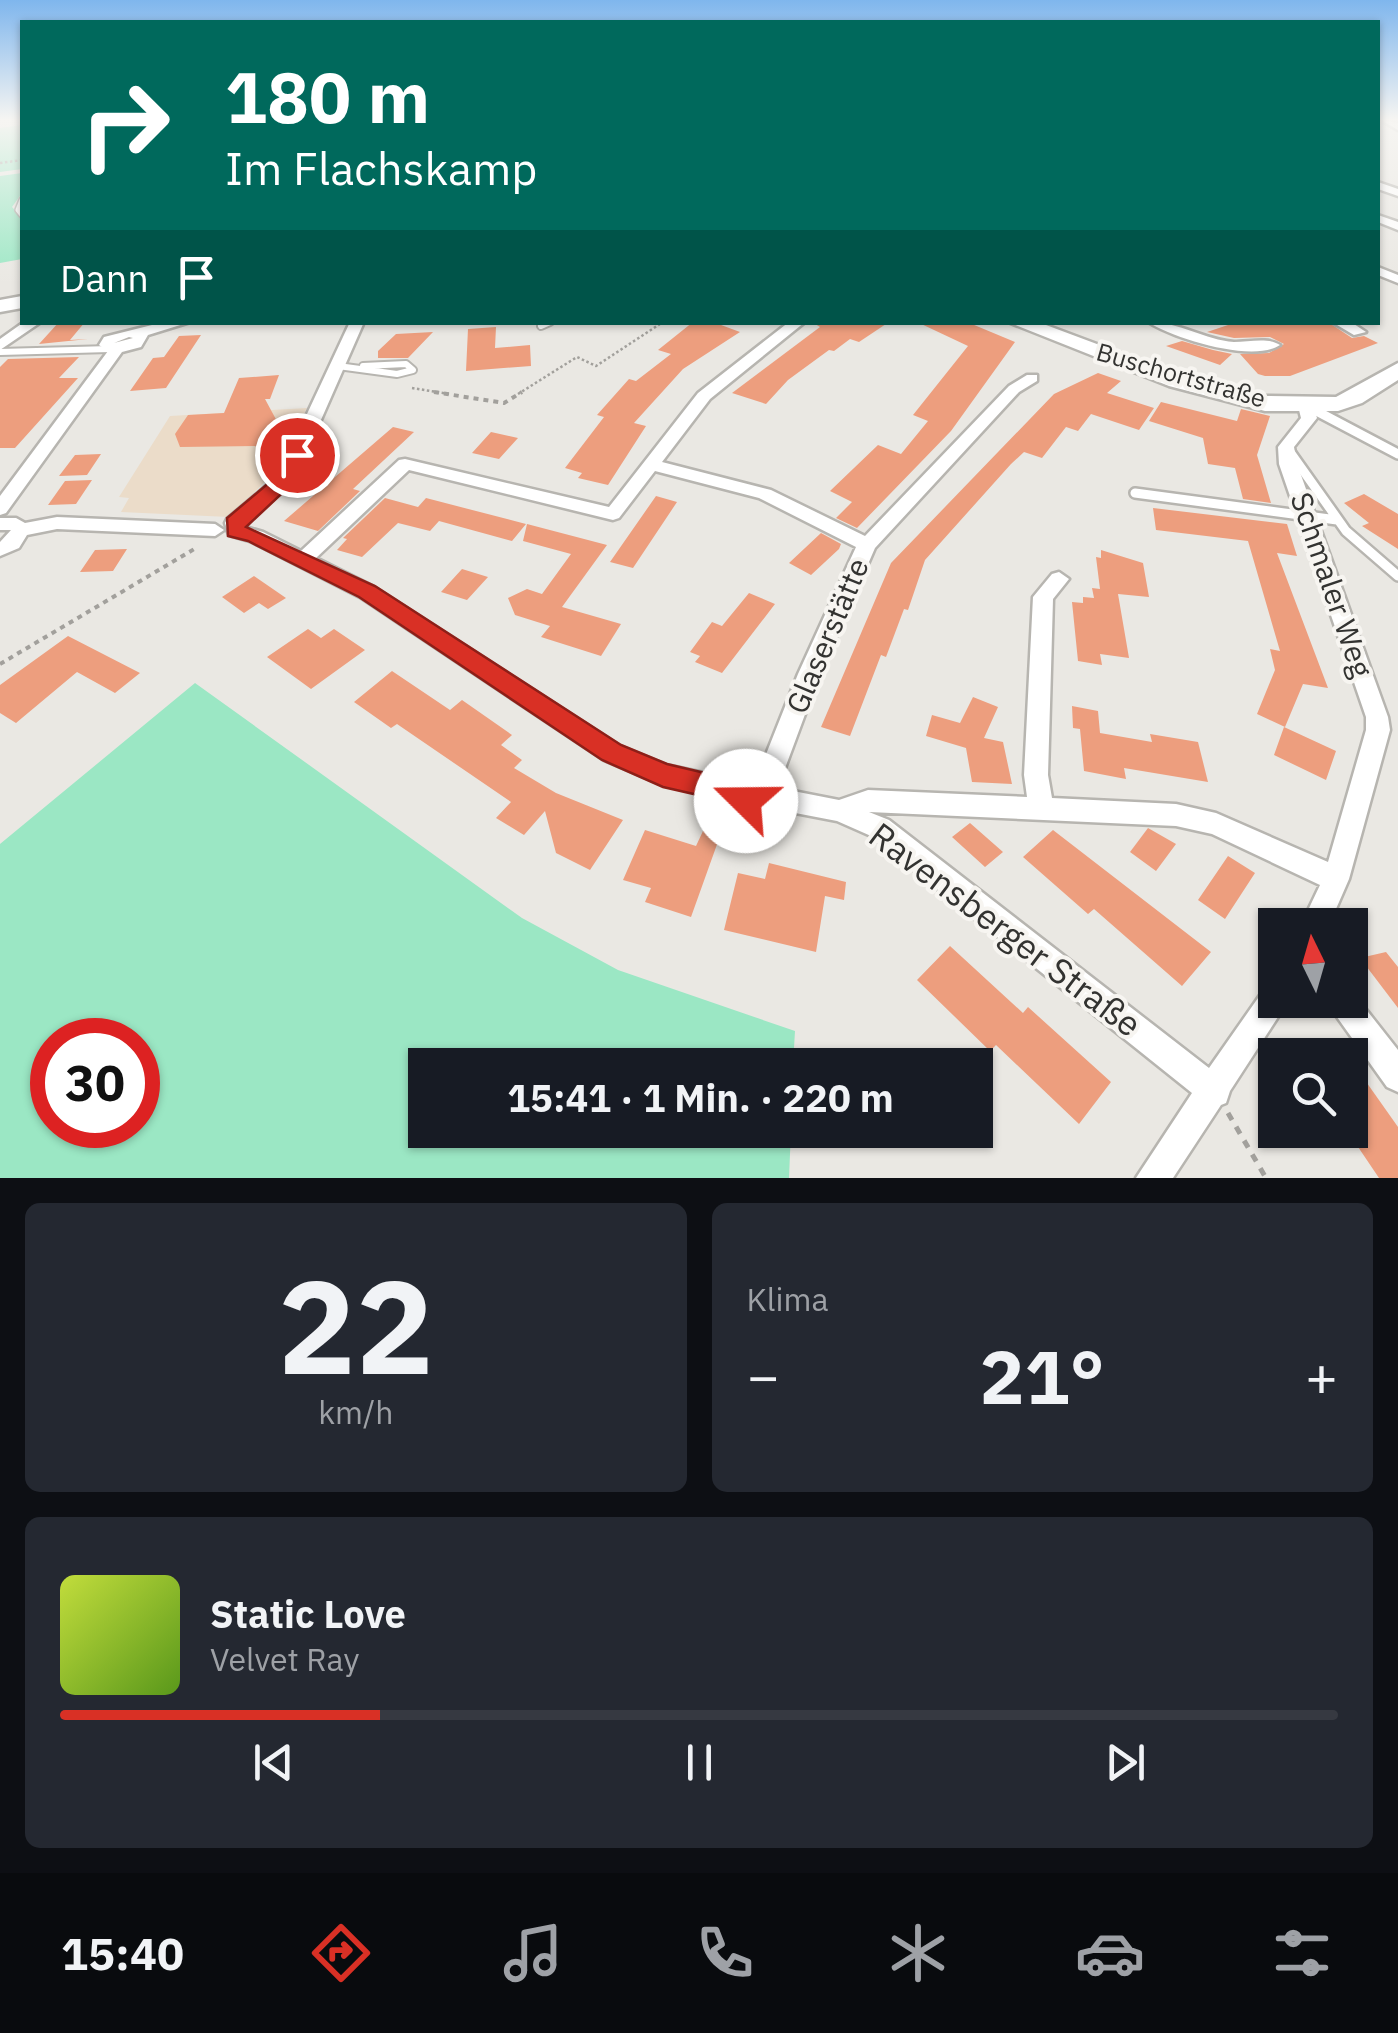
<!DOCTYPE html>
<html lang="de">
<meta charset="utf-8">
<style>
body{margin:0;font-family:"IBM Plex Sans",sans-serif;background:#242831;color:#f1f3f6;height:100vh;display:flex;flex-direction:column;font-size:38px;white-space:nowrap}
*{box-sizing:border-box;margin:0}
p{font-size:32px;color:#9ea1a6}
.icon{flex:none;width:55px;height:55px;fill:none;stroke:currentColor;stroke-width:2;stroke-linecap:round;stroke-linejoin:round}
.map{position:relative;height:1178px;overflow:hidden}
.sheet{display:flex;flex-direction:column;gap:25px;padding:25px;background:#0d0f14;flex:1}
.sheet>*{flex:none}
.banner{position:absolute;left:20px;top:20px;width:1360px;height:305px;border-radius:0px;box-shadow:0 2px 8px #0004;background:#00695c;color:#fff;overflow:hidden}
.needle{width:65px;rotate:355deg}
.fabs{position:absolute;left:1258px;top:908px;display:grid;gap:20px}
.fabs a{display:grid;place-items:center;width:110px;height:110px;border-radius:0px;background:#171b24;box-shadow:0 2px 8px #0004;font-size:50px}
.speed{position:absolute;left:30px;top:1018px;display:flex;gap:20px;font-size:50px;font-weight:700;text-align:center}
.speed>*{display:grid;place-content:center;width:130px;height:130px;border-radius:50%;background:#171b24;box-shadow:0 2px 8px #0004;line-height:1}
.speed .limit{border:15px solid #d22;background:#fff;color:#111}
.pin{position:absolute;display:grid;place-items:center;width:85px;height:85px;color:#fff;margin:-42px;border:5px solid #fff;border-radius:50%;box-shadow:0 2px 10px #0007}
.me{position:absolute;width:110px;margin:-55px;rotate:292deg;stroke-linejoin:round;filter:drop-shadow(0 0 8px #0008)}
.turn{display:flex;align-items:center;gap:35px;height:210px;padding:0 40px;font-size:45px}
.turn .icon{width:130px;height:130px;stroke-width:2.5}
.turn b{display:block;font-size:70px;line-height:85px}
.then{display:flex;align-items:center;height:95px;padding:0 40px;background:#0003;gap:20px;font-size:38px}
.big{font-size:75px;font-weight:800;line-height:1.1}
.sheet .widget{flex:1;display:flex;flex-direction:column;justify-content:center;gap:15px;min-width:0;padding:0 35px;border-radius:15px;background:#242831}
.sheet .dial{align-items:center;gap:0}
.dial b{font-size:130px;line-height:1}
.song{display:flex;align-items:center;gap:30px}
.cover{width:120px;height:120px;border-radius:15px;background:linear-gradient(135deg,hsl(70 70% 55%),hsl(90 70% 35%))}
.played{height:10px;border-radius:5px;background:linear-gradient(90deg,#d93025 25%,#363941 25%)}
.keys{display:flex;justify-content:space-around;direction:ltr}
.heat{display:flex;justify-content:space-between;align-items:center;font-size:55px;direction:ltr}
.sheet .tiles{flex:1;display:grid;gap:25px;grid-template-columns:1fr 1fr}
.widget:last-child{grid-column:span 2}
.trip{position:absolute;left:408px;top:1048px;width:585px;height:100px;border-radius:0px;background:#171b24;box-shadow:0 2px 8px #0004;font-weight:800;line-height:100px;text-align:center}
.menu{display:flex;height:160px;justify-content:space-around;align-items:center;background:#090b0e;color:#9ea1a6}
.menu .icon{width:70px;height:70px}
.menu .active{color:#d93025}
.menu b{font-size:45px;color:#f1f3f6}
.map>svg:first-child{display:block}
</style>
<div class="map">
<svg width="1398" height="1178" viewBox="0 0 1398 1178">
<rect width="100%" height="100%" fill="#eae8e3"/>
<!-- education -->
<path fill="#ebdcc9" d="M307 408 275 472 229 517 121 512 129 498 119 497 170 416Z"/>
<!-- green -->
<path fill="#9be7c4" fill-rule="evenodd" d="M22 125V169L0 172V128Z
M22 173V193L12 207 22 218V259L0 263V176Z
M195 683 522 918 618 970 795 1031 793 1065H425V1130H791L789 1178H0V844ZM52 1040H138V1125H52Z"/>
<!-- building -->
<path fill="#ed9e7e" d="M59 322H85L70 340 88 339 39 344Z
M693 322H713L740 332 683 369 634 423 646 426 608 485 578 478 582 473 565 468 604 417 597 415 629 379 636 381 671 354 658 350Z
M812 322H889L859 342 850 339 834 351 829 350 788 380 766 404 732 393 820 327Z
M917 322H967L1015 342 951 431 857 528 836 518 852 502 830 491 878 445 901 454 928 421 913 415 968 346Z
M1237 322H1328L1352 338 1364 336 1378 343 1290 376H1265L1258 374 1240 354 1269 353 1284 344 1270 337 1234 338 1207 332Z
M496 327 495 348 530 345 531 366 466 371 468 329Z
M433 332 408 358H378V351L396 334Z
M201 335 166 388 130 391 153 358 164 357 179 336Z
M1182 341 1213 350 1232 354 1220 365 1166 346Z
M79 357 59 378H78L15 448H0V367L8 359Z
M1098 373 1121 381 1107 393 1154 408 1139 430 1091 414 1078 431 1066 427 1042 458 1024 452 1011 464 925 560 908 610 904 609 886 657 881 655 850 736 821 727 891 563 1054 394Z
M279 375 270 399H265L279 425 272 442 266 446 180 447 175 434 188 415 224 413 239 378Z
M1161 402 1237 421 1241 409 1270 416 1257 455 1271 503 1243 499 1235 468 1208 464 1203 438 1149 421Z
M393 427 414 432 353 489 360 491 318 531 284 521Z
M491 432 518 438 499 459 472 453Z
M101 454 87 475 59 476 75 455Z
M92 480 76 504 48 505 65 481Z
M1364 494 1398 514V549L1362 526 1369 523 1344 503Z
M656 496 677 502 633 568 610 562Z
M385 498 418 507 426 498 526 524 512 541 439 521 430 531 398 523 362 557 337 550 347 539 343 538Z
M1153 508 1287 524 1297 556 1277 553 1328 688 1303 684 1285 727 1257 714 1275 670 1270 649 1280 651 1248 541 1156 530Z
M527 524 607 545 562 607 621 624 601 656 541 637 550 626 515 615 508 598 527 589 542 594 571 554 523 541Z
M821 533 841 544 839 549 811 575 789 563Z
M127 549 113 571 80 572 95 550Z
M1101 550 1143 563 1149 597 1118 594 1129 658 1100 654 1102 665 1078 661 1072 602 1083 603V597L1094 598 1092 588 1100 589 1096 557 1101 558Z
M462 569 488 577 467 600 441 592Z
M254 576 286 598 268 609 259 603 244 613 222 597Z
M749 593 775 604 722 673 695 662 700 656 690 652 712 622 722 626Z
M308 629 321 638 334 629 365 650 311 689 267 657Z
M68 636 140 673 115 693 77 672 16 723 0 713V685Z
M392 671 450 710 462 700 512 735 501 745 522 760 514 768 556 793 623 820 590 870 556 853 545 811 524 835 496 818 511 802 397 724 391 728 354 702Z
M973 697 998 707 984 738 1003 742 1012 784 972 782 966 748 926 736 932 715 960 723Z
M1072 706 1098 711 1100 733 1152 742 1150 734 1198 742 1208 782 1124 768 1126 779 1084 771 1080 729 1073 728Z
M1284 727 1336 751 1326 780 1274 755Z
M970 823 1003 852 985 867 952 837Z
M1148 828 1176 844 1156 871 1130 852Z
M645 830 696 846 703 831 720 836 691 917 645 902 651 888 623 880Z
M1053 830 1211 952 1182 986 1094 909 1088 914 1023 857Z
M1228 856 1255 873 1225 919 1198 900Z
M769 863 846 882 844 900 825 896 816 952 724 930 738 873 765 879Z
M950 946 1023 1013 1028 1007 1111 1082 1079 1124 996 1045 990 1051 917 980Z
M1386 952 1398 967V1008L1360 958Z
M1350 1059 1398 1127V1178H1379L1350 1135Z"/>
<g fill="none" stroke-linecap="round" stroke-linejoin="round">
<defs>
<path id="service-far2" d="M22 200 18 210 22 215"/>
<path id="service-far1" d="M541 326 550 322
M0 352 110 349
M338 366 397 374 413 370 406 364 363 366"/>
<path id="service" d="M1307 406 1398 454
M1290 452 1346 531 1398 576
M1135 493 1337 520"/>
<path id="minor" d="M1381 120 1398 123V130Z
M1378 182 1398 189V196L1378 189Z
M1378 215 1398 222V230L1378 222Z
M1378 267 1398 275V283L1378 275Z
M24 322H41L0 350V339Z
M164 322H190L148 335 141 347 122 352 6 513 0 515V496L108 351 99 345 104 337ZM129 337 133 338 114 343Z
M350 322H364L295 479 242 526 263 532 301 551 399 460 405 459 609 507 698 393 789 322H805L710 399 662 462 771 490 865 536 1009 386 1027 375H1037V381L1019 392 875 548 820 674 781 779 788 790 839 800 868 790 1027 797 1024 775 1033 597 1052 574 1059 572 1069 579 1053 599 1048 775 1052 798 1176 804 1216 813 1328 862 1366 730V717L1279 464 1278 447 1301 418 1298 406 1300 403H1312L1317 418 1294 447 1297 464 1388 717 1390 730 1349 879 1329 925H1301L1320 885 1212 834 1176 826 869 812 889 820 1209 1068 1265 988 1275 983V1000H1289L1230 1091 1226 1103 1221 1105 1173 1178H1136L1192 1093 871 836 837 821 785 811C768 830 745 823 735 801L663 785 604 760 360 597 250 541 229 535 225 523 227 519 278 476ZM409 470 613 520 619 518 655 471 759 498 856 547 798 674 759 772 741 781 666 765 620 746 374 587 316 558ZM762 792 765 797 762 801 759 797Z
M1148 322C1180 322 1205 340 1234 342 1249 342 1268 337 1280 345 1253 363 1175 339 1148 322Z
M1332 322H1351L1366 332 1354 335Z
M57 517 215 524 224 530 215 536 57 529 27 535 19 548 0 556V542L11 530H0V518H16L25 523Z
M1350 989 1398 1050V1092L1387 1087 1332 1010 1327 1000H1350Z"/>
<path id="secondary" d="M22 296V308L0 312V300Z
M1008 322H1038L1185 377 1265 396 1336 397 1398 363V380L1362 403 1338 411H1265L1169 386Z"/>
</defs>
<!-- service-far2 casing -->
<use href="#service-far2" stroke="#b7b5b0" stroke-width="8"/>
<!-- service-far1 casing -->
<use href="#service-far1" stroke="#b7b5b0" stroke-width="10"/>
<!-- service casing -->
<use href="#service" stroke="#b7b5b0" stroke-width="14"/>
<!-- minor casing -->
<use href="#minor" stroke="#b7b5b0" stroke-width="5"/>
<!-- secondary casing -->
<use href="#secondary" stroke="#b7b5b0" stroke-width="5"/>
<!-- path-far2 -->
<path stroke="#a2a09c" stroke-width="2.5" stroke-dasharray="2.5 2.5" stroke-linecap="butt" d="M0 163 22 160
M412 388 449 394
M518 394 577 357 596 366 663 322"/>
<!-- path-far1 -->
<path stroke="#a2a09c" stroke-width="4" stroke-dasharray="5 5" stroke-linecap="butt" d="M434 392 504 403 522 392
M0 664 196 548"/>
<!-- path -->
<path stroke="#a2a09c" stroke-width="5" stroke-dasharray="8 8" stroke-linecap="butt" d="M1228 1113 1266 1178"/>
<!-- service-far2 -->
<use href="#service-far2" stroke="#fff" stroke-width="5"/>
<!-- service-far1 -->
<use href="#service-far1" stroke="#fff" stroke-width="6"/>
<!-- service -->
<use href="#service" stroke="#fff" stroke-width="9"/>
<!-- minor -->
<use href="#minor" fill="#fff" fill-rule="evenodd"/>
<!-- secondary -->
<use href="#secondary" fill="#fff" fill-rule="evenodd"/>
</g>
<!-- sky -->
<linearGradient id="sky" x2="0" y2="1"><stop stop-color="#7fb6ed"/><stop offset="0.42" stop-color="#f6f5f2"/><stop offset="1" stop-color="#f6f5f2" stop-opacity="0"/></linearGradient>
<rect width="1398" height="285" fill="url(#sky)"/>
<!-- route -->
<path fill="#d93025" stroke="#8d1f18" stroke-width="2.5" d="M290 451 306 455 293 483 246 527 375 586 621 745 667 764 756 785 761 801 756 810 746 813 733 803 663 787 602 760 359 597 248 541 228 536 227 518 277 476Z"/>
<g text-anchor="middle" stroke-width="8" stroke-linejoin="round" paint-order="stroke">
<!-- far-street labels -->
<g font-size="25" fill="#333331" stroke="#f7f5f1">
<text transform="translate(1181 375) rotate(16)" y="9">Buschortstraße</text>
</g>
<!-- street labels -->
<g font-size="30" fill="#333331" stroke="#f7f5f1">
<text transform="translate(1331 585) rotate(71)" y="10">Schmaler Weg</text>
<text transform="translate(828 636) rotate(-67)" y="10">Glaserstätte</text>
</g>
<!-- near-street labels -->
<g font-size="35" fill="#333331" stroke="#f7f5f1">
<text transform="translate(1005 930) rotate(37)" y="12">Ravensberger Straße</text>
</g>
</g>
</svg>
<div class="fabs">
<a><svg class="needle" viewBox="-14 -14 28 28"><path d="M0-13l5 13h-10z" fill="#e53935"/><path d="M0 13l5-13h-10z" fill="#9ea1a6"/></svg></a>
<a><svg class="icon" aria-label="search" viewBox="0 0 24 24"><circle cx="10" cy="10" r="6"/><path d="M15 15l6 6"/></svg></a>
</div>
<div class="speed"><div class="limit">30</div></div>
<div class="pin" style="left:297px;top:455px;background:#d93025"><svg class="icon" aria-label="arrive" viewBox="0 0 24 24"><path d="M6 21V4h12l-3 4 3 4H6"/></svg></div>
<svg class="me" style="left:746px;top:801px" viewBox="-20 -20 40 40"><circle r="19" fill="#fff"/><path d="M0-13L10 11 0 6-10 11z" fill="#d93025"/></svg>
<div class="trip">15:41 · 1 Min. · 220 m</div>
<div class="banner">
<div class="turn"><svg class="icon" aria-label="right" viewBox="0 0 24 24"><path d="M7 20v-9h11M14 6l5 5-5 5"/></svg><div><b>180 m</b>Im Flachskamp</div></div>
<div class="then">Dann<svg class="icon" aria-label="arrive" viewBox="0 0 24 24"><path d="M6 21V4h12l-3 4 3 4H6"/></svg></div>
</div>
</div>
<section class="sheet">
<div class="tiles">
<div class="widget dial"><b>22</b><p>km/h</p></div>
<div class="widget"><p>Klima</p>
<div class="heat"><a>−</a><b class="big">21°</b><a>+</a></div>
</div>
<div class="widget">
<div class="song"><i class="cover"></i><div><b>Static Love</b><p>Velvet Ray</p></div></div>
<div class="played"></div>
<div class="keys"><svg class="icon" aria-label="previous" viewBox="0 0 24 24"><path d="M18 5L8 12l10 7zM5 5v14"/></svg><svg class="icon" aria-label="pause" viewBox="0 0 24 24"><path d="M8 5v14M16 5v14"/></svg><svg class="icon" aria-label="next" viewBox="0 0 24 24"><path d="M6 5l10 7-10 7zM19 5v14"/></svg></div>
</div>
</div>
</section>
<nav class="menu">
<b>15:40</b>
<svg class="icon active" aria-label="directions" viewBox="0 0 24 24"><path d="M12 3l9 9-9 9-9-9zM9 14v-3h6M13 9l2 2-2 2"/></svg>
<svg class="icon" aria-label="music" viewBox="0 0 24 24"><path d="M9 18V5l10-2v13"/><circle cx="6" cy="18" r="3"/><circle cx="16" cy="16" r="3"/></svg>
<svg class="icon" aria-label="phone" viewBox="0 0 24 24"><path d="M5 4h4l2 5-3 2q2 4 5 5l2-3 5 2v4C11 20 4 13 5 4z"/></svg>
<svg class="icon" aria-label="climate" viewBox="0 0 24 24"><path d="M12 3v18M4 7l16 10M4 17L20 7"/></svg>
<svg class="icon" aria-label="car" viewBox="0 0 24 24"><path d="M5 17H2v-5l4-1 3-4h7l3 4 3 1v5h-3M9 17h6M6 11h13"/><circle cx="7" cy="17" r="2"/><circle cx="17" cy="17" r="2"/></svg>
<svg class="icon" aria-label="filters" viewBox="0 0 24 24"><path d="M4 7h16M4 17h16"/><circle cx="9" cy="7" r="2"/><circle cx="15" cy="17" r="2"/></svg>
</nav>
